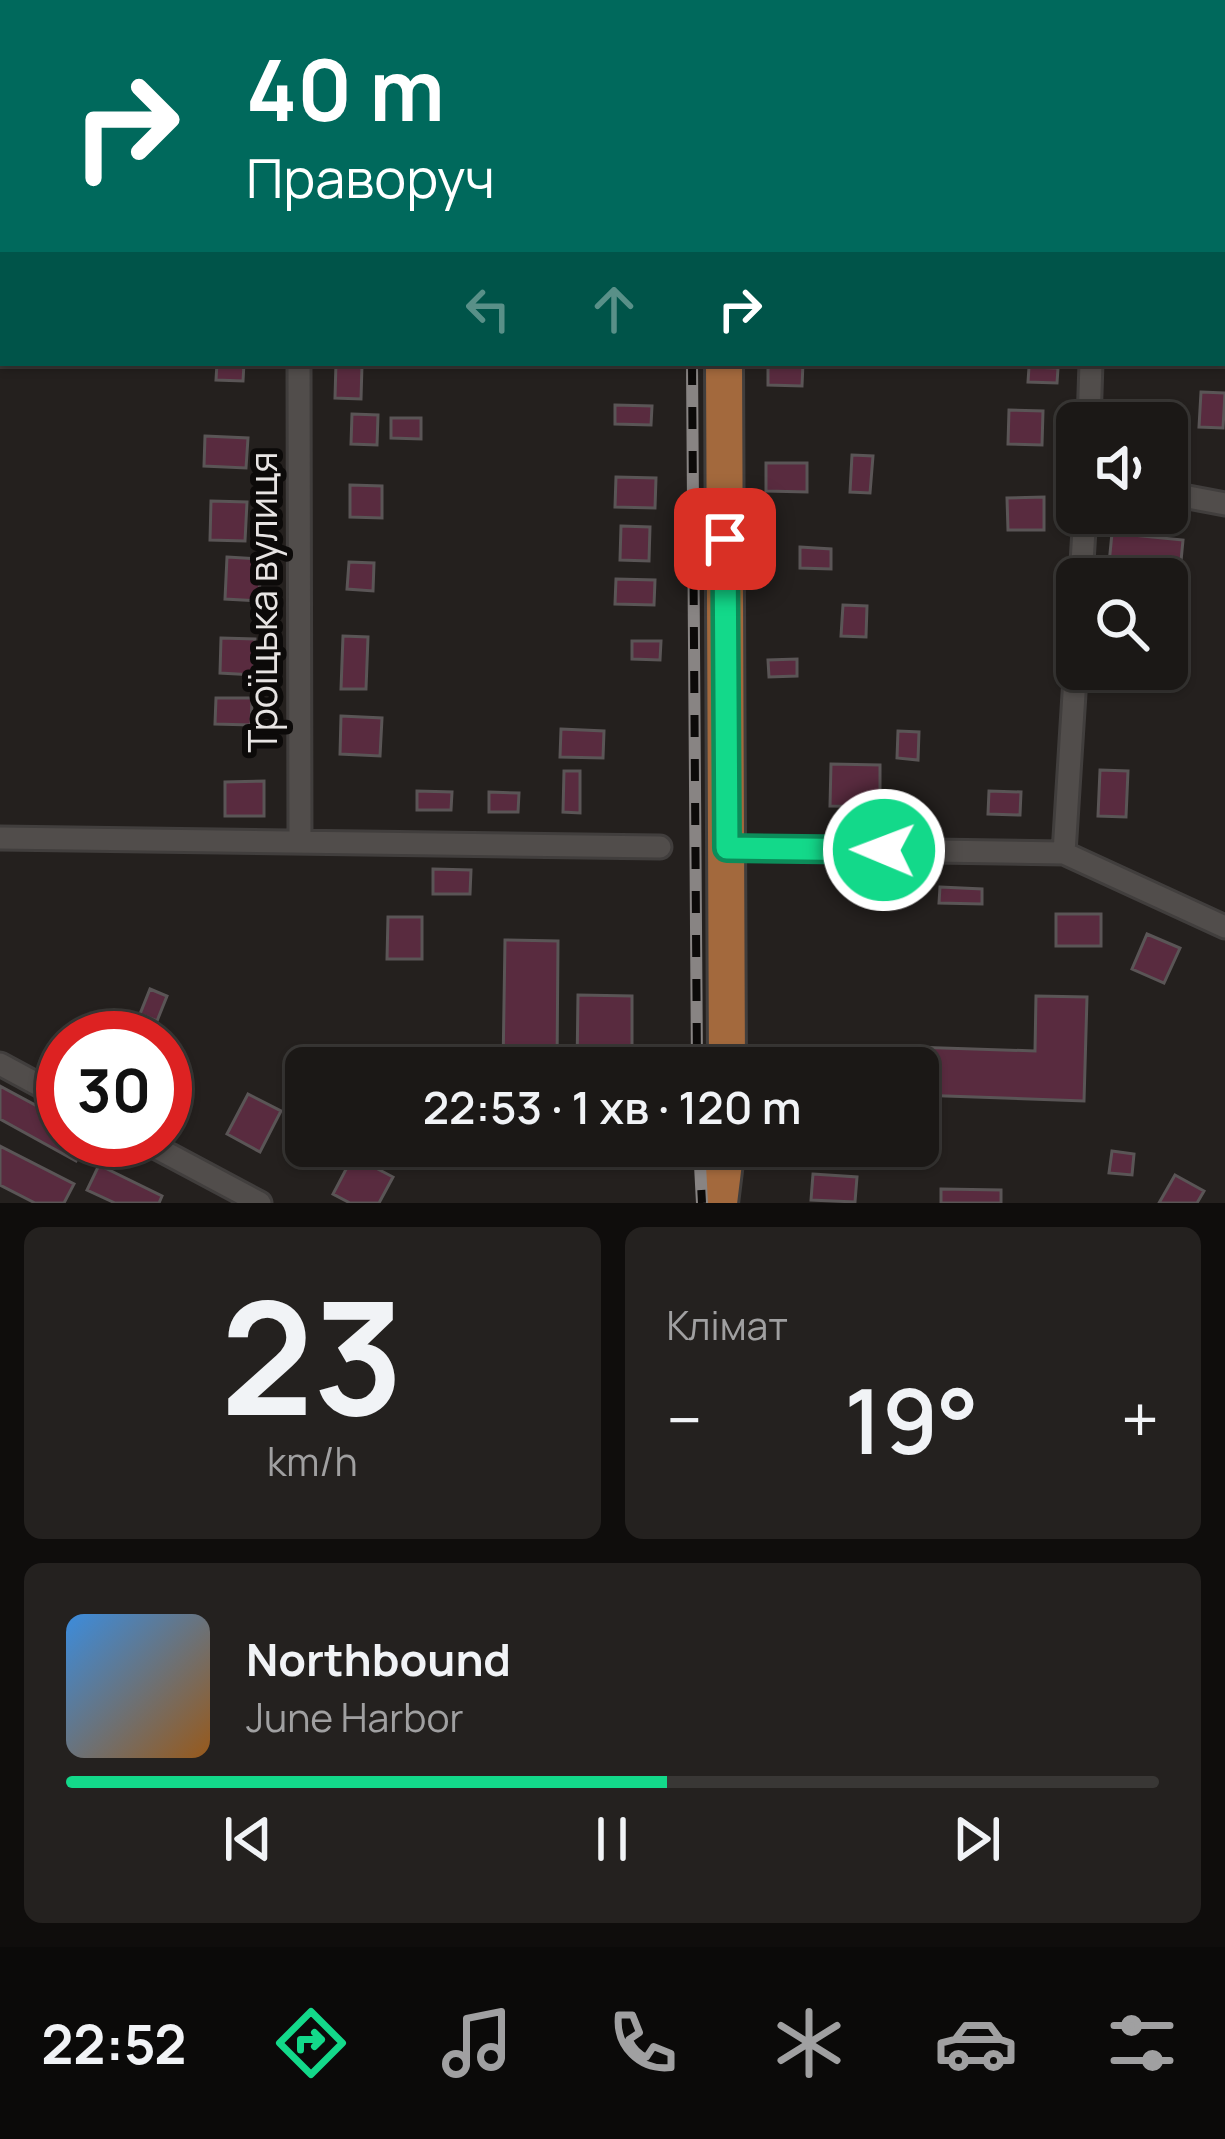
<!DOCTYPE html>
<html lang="uk">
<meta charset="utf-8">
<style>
body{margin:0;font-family:Manrope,sans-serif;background:#24211f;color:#f1f3f6;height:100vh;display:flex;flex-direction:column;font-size:45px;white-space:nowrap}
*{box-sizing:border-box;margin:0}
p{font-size:39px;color:#a0a0a1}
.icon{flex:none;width:66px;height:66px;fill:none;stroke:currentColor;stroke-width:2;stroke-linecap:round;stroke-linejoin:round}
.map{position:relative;height:1203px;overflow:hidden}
.drawer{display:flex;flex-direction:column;gap:24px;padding:24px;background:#0f0d0c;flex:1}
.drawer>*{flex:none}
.hud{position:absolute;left:0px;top:0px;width:1227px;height:366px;box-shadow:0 3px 9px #0004,0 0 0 3px #393735;background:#00695c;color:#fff;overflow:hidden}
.fabs{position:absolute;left:1056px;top:402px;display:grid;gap:24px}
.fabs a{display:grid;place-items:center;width:132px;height:132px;border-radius:18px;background:#1b1816;box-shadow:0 3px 9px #0004,0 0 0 3px #393735;font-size:60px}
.speed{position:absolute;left:36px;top:1011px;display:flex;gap:24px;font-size:60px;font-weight:700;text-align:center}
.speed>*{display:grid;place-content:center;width:156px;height:156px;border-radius:50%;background:#1b1816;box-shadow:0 3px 9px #0004,0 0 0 3px #393735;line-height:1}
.speed .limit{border:18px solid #d22;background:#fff;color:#111}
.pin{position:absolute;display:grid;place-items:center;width:102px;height:102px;color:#fff;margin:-51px;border-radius:24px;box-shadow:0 6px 18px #0006}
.me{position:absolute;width:132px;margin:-66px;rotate:271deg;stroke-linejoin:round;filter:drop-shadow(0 0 9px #0008)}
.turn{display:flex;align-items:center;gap:42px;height:252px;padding:0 48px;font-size:54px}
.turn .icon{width:156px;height:156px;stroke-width:2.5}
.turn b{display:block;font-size:84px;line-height:102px}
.lanes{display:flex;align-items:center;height:114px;padding:0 48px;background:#0003;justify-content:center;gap:60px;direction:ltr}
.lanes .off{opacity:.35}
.big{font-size:90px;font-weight:600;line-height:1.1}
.drawer .card{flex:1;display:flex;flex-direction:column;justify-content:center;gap:18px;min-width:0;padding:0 42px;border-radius:18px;background:#24211f}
.drawer .dial{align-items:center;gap:0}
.dial b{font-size:156px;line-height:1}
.song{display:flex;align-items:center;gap:36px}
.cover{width:144px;height:144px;border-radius:18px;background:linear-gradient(135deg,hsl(210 70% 55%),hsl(30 70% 35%))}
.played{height:12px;border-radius:6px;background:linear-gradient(90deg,#13d98a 55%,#393735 55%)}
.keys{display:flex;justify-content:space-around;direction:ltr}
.heat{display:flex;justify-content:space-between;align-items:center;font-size:66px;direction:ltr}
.drawer .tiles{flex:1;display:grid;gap:24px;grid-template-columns:1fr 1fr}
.card:last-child{grid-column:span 2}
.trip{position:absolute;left:285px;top:1047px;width:654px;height:120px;border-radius:18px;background:#1b1816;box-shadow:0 3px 9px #0004,0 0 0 3px #393735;font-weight:600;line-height:120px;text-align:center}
.tabs{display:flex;height:192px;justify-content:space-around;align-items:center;background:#0b0a09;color:#a0a0a1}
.tabs .icon{width:84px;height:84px}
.tabs .on{color:#13d98a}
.tabs b{font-size:54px;color:#f1f3f6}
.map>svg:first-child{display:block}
</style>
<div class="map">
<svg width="1225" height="1203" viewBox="0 0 1225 1203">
<rect width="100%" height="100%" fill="#24201e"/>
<!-- building -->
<path fill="#592b3f" stroke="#5a5556" stroke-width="3" d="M217 363H244L243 381 216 380Z
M336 363 362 365 361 399 335 398Z
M768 363H803L802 386 768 385Z
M1029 367 1058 368 1057 383 1028 382Z
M1201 392 1225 393 1223 428 1199 427Z
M615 405 652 406 651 425 615 424Z
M1009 410 1043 411 1042 445 1008 444Z
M352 414 378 415 377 445 351 444Z
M1135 414 1182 416 1180 442 1167 441V423H1135Z
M391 418H421V439L391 438Z
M205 436 248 438 246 468 204 466Z
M852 455 873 456 870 493 850 492Z
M766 463H807V492L766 491Z
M616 477 656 478 655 508 615 507Z
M350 485 382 486V518L350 517Z
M1044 497V530H1008L1007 498Z
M211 501 247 502 245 541 210 540Z
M621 526 650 527 649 561 620 560Z
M1112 533 1183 540 1179 582 1108 574Z
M800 547 831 549V569L800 568Z
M227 557 261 559 259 601 225 599Z
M349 562 374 563 373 591 347 589Z
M616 579 655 580 654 605 615 604Z
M843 605 867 606 866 637 841 636Z
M343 636 368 637 366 689H341Z
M221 638 255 639 254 675 220 673Z
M632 641H661L660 660 632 659Z
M797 659V676L769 677 768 660Z
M216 698H252L251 725 215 724Z
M341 716 382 718 380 756 340 754Z
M561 729 604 731 603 758 560 757Z
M898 731 919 732 918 760 897 758Z
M831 764 880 765V807L830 806Z
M1100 770 1128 771 1126 817 1098 816Z
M564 771H580V813L563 812Z
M264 781V816H225V782Z
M417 791 452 792 451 810H417Z
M989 791 1021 792 1020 815 988 814Z
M489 792 519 793 518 812H489Z
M433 869 471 870 470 894H433Z
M940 887 982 889V904L939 903Z
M1056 914H1101V946H1056Z
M388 917H422V959H387Z
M1147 934 1180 948 1164 983 1132 969Z
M505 940 558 941 557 1068H503Z
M150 989 167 996 157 1021 140 1014Z
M578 995 632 996V1068H577Z
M1036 996 1087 997 1084 1101 918 1095V1068H884V1046L1035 1051Z
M0 1086 63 1120V1140H87L76 1161 0 1119Z
M248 1094 281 1111 260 1152 227 1134Z
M0 1146 74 1184 64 1203H35L0 1185Z
M1112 1151 1134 1154 1132 1175 1109 1173Z
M353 1156 393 1177 379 1203H350L333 1194Z
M99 1165 162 1196 159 1203H115L87 1190Z
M813 1174 857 1177 855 1202 811 1200Z
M1175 1175 1204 1191 1197 1203H1159Z
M941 1189 1001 1190V1203H941Z"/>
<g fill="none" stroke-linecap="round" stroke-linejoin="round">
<defs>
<path id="street" d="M297 0V3
M1103 3V0
M299 363 300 841
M1089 423 1091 363
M1167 493 1225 504
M1081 579 1085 513
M0 838 660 847
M726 848 1064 853 1225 927
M1064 853 1077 646
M0 1064 63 1098
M142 1140 260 1203"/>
<path id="primary" d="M723 0V3
M724 363 727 1068
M719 1203 726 1146"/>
</defs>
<!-- street casing -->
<use href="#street" stroke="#413e3d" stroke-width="27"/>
<!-- primary casing -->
<use href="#primary" stroke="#413e3d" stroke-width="42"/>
<!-- street -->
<use href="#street" stroke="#514d4b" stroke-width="21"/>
<!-- primary -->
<use href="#primary" stroke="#a3693d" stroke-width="36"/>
<defs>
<path id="rail" d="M690 0V3
M692 363 697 1068
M699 1146 702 1203"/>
</defs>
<!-- rail casing -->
<use href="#rail" stroke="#888483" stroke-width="12"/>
<!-- rail -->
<use href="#rail" stroke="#0c0a09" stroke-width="8" stroke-dasharray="22" stroke-linecap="butt"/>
</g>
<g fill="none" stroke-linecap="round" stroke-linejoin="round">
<defs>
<path id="route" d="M725 539 727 848 884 850"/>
</defs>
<!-- route casing -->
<use href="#route" stroke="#0c8d5a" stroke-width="30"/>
<!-- route -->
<use href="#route" stroke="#13d98a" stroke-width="21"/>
</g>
<g text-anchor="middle" stroke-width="12" stroke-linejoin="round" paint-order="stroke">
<!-- street labels -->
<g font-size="39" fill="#e7e4e3" stroke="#0c0a09">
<text transform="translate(263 602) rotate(-90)" y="14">Троїцька вулиця</text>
</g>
</g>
</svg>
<div class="fabs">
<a><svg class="icon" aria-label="sound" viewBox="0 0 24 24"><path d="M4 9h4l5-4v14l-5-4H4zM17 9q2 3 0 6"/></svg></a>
<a><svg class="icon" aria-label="search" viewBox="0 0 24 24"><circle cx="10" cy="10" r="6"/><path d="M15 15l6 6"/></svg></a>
</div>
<div class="speed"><div class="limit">30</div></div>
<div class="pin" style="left:725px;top:539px;background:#d93025"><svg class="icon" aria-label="arrive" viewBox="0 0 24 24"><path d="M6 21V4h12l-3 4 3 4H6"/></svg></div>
<svg class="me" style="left:884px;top:850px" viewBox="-20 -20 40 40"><circle r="17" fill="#13d98a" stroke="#fff" stroke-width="3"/><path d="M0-11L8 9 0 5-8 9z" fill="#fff"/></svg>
<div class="trip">22:53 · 1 хв · 120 m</div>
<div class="hud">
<div class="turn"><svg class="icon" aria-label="right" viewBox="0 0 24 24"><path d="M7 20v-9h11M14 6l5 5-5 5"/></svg><div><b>40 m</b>Праворуч</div></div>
<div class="lanes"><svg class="icon off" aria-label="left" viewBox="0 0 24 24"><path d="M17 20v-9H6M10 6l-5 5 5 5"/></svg><svg class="icon off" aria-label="ahead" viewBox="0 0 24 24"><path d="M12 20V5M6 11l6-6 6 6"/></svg><svg class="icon" aria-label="right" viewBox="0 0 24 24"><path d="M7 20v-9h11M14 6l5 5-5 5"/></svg></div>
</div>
</div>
<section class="drawer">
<div class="tiles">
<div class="card dial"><b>23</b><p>km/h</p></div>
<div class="card"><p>Клімат</p>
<div class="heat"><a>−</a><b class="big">19°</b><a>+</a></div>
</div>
<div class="card">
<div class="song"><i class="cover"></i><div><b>Northbound</b><p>June Harbor</p></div></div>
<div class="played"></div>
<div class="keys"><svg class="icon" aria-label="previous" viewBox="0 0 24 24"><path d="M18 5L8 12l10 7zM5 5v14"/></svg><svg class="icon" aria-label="pause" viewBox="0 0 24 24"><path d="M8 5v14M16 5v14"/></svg><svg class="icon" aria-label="next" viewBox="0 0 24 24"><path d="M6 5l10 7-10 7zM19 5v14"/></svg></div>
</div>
</div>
</section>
<nav class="tabs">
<b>22:52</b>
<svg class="icon on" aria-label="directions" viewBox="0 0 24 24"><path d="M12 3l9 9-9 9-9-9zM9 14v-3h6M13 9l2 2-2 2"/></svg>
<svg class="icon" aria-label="music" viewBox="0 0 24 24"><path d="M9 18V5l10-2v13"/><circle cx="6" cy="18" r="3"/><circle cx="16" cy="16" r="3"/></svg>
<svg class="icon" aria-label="phone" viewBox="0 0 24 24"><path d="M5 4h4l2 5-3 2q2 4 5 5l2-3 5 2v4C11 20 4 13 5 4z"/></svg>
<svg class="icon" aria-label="climate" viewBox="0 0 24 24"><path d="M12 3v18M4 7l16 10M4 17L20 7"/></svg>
<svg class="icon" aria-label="car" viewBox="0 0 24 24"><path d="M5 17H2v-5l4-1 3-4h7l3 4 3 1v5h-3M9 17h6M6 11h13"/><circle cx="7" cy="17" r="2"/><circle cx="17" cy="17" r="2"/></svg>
<svg class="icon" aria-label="filters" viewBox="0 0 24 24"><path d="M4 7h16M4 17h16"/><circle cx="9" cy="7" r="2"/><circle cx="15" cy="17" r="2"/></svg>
</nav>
